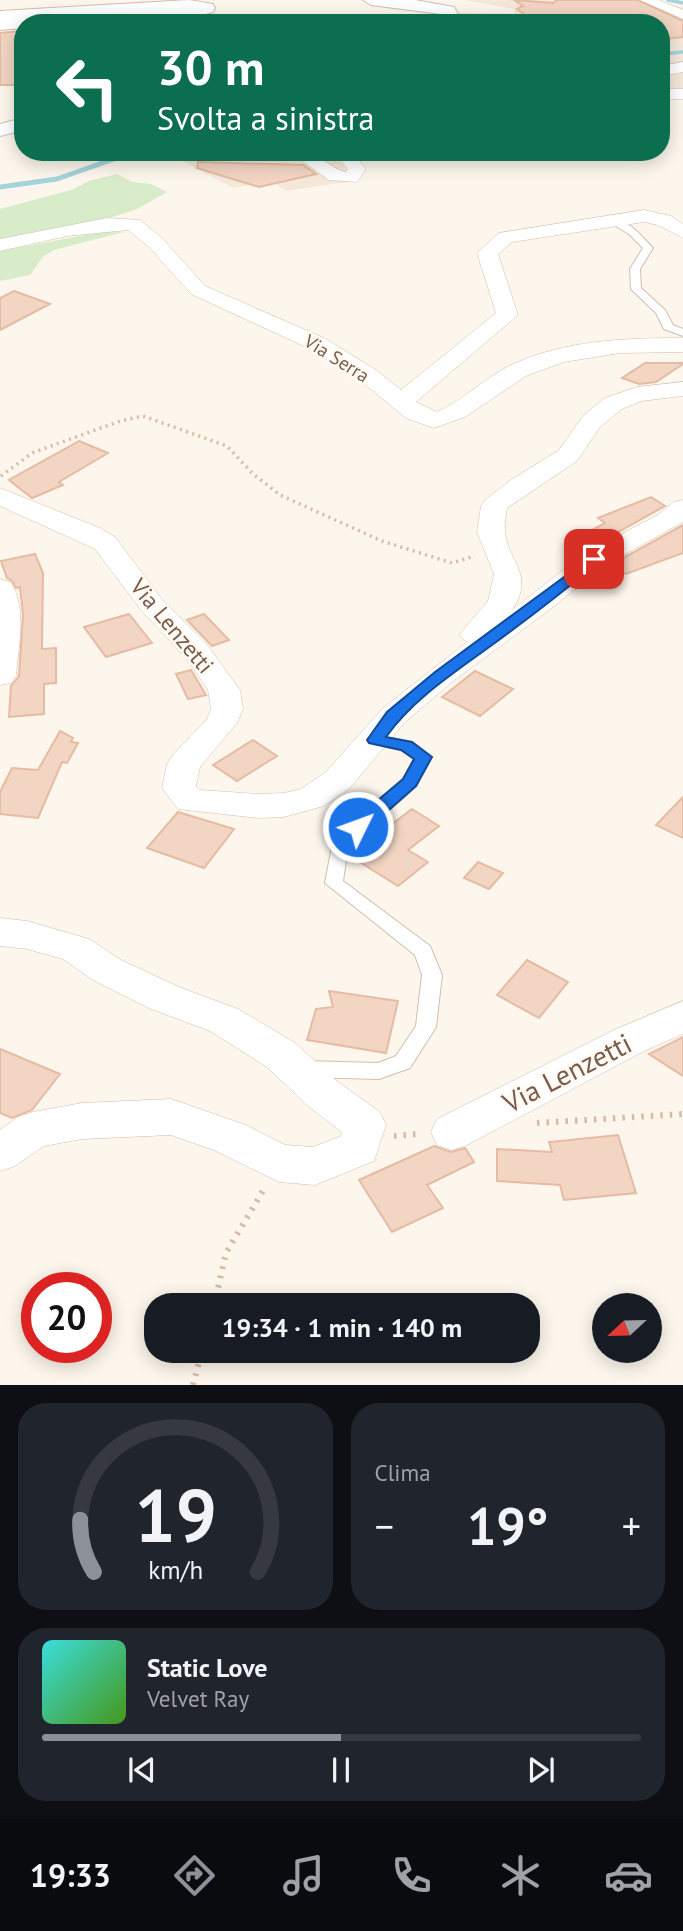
<!DOCTYPE html>
<html lang="it">
<meta charset="utf-8">
<style>
body{margin:0;font-family:"PT Sans",sans-serif;background:#20242c;color:#f1f3f6;height:100vh;display:flex;flex-direction:column;font-size:26px;white-space:nowrap}
*{box-sizing:border-box;margin:0}
p{font-size:23px;color:#9ea1a6}
.icon{flex:none;width:38px;height:38px;fill:none;stroke:currentColor;stroke-width:2;stroke-linecap:round;stroke-linejoin:round}
.map{position:relative;height:1385px;overflow:hidden}
.drawer{display:flex;flex-direction:column;gap:18px;padding:18px;background:#0d0f14;flex:1}
.drawer>*{flex:none}
.hud{position:absolute;left:14px;top:14px;width:656px;height:147px;border-radius:28px;box-shadow:0 4px 18px #0003;background:#0b6e4f;color:#fff;overflow:hidden}
.needle{width:46px;rotate:248deg}
.fabs{position:absolute;left:592px;top:1293px;display:grid;gap:14px}
.fabs a{display:grid;place-items:center;width:70px;height:70px;border-radius:50%;background:#171b24;box-shadow:0 4px 18px #0003;font-size:35px}
.speed{position:absolute;left:21px;top:1272px;display:flex;gap:14px;font-size:35px;font-weight:700;text-align:center}
.speed>*{display:grid;place-content:center;width:91px;height:91px;border-radius:50%;background:#171b24;box-shadow:0 4px 18px #0003;line-height:1}
.speed .limit{border:10px solid #d22;background:#fff;color:#111}
.pin{position:absolute;display:grid;place-items:center;width:60px;height:60px;color:#fff;margin:-30px;border-radius:14px;box-shadow:0 4px 10px #0006}
.me{position:absolute;width:77px;margin:-38px;rotate:48deg;stroke-linejoin:round;filter:drop-shadow(0 0 5px #0008)}
.turn{display:flex;align-items:center;gap:24px;height:147px;padding:0 28px;font-size:32px}
.turn .icon{width:91px;height:91px;stroke-width:2.5}
.turn b{display:block;font-size:49px;line-height:60px}
.big{font-size:52px;font-weight:600;line-height:1.1}
.drawer .card{flex:1;display:flex;flex-direction:column;justify-content:center;gap:10px;min-width:0;padding:0 24px;border-radius:28px;background:#20242c}
.drawer .dial{align-items:center;gap:0}
.dial svg{height:182px;overflow:visible;fill:none;stroke:#363941;stroke-width:7;stroke-linecap:round;text-anchor:middle}
.dial text{fill:#f1f3f6;stroke:none}
.song{display:flex;align-items:center;gap:21px}
.cover{width:84px;height:84px;border-radius:10px;background:linear-gradient(135deg,hsl(180 70% 55%),hsl(100 70% 35%))}
.played{height:7px;border-radius:4px;background:linear-gradient(90deg,#8c9099 50%,#363941 50%)}
.keys{display:flex;justify-content:space-around;direction:ltr}
.heat{display:flex;justify-content:space-between;align-items:center;font-size:38px;direction:ltr}
.drawer .tiles{flex:1;display:grid;gap:18px;grid-template-columns:1fr 1fr}
.card:last-child{grid-column:span 2}
.trip{position:absolute;left:144px;top:1293px;width:396px;height:70px;border-radius:28px;background:#171b24;box-shadow:0 4px 18px #0003;font-weight:600;line-height:70px;text-align:center}
.tab-bar{display:flex;height:112px;justify-content:space-around;align-items:center;background:#090b0e;color:#9ea1a6}
.tab-bar .icon{width:49px;height:49px}
.tab-bar .on{color:#8c9099}
.tab-bar b{font-size:32px;color:#f1f3f6}
.map>svg:first-child{display:block}
</style>
<div class="map">
<svg width="683" height="1385" viewBox="0 0 683 1385">
<rect width="100%" height="100%" fill="#fdf6ec"/>
<!-- residential -->
<path fill="#f5e8da" d="M465 0H652L683 7V97H662V23H399L449 12 515 14 514 9Z
M177 152H347L353 181 286 191 271 181 233 188 172 155Z"/>
<!-- green -->
<path fill="#d8ecc9" d="M117 174 132 182 151 184 167 192 137 209 104 220 0 241V209L71 190 89 181Z
M106 231 124 232 54 250 43 257 30 275 0 281V251Z"/>
<g fill="none" stroke-linecap="round" stroke-linejoin="round">
<!-- stream-far1 -->
<path stroke="#a5d3da" stroke-width="3.5" d="M668 0 683 3
M662 54 683 52
M123 156 135 152"/>
<!-- stream -->
<path stroke="#a5d3da" stroke-width="5" d="M0 187 57 179 128 154"/>
</g>
<!-- building -->
<path fill="#f3d5c3" stroke="#e6bba3" stroke-width="2" d="M514 0 553 3 557 0H638L683 21V37L666 39 662 36V23H641L632 17 601 19V23H526L531 19 517 9 523 6Z
M20 31 16 85H0V33Z
M198 162 303 165 316 174 259 187 197 168Z
M14 291 50 304 0 330V298Z
M645 363H683V364L656 382 639 384 622 378Z
M79 441 108 453 59 482 63 485 32 498 9 480Z
M651 497 665 506 582 552 567 544 605 523 598 518Z
M683 525V553L626 574 609 566Z
M35 554 43 573 42 649 56 648V683L44 684V714L9 717 11 686 19 676 23 615 20 587 16 588 12 581 7 578 1 561Z
M129 614 152 643 106 657 84 627Z
M204 614 229 640 212 646 187 620Z
M191 670 206 695 188 699 176 674Z
M475 671 513 689 480 716 442 697Z
M60 731 73 738 71 742 78 743 67 763 62 762 38 818 0 814V792L12 768 38 770Z
M253 740 277 756 237 781 213 765Z
M683 797V838L656 825Z
M412 809 439 826 408 850 428 862 398 886 350 856Z
M178 812 234 829 204 868 147 848Z
M478 862 503 873 489 889 464 878Z
M527 960 568 982 539 1018 497 995Z
M329 991 398 1001 386 1053 307 1040 316 1009 333 1007Z
M683 1037V1076L649 1054Z
M0 1049 60 1074 32 1110 12 1118 0 1113Z
M618 1135 636 1193 564 1200 560 1185 497 1181V1149L552 1152 549 1142Z
M434 1146 451 1152 465 1148 474 1162 427 1185 443 1208 392 1232 359 1180Z"/>
<g fill="none" stroke-linecap="round" stroke-linejoin="round">
<defs>
<path id="service" d="M609 218C626 217 642 236 653 248L640 269 641 288 665 310 673 325 683 329V336L664 329 656 313 631 289 630 269 643 248 629 234 609 222Z
M375 735 412 742 431 757 416 786 348 847 343 881 430 946 442 975 436 1027 410 1068 379 1079 306 1077 299 1075 296 1069 299 1063 306 1061 378 1063 396 1056 416 1026 422 975 415 955 325 883 333 841 403 779 414 759 401 750 369 744 367 740Z"/>
<path id="minor" d="M640 0H659L683 10V19Z
M683 62V72L662 76V66Z
M662 89H683V99H662Z
M333 152H352L366 169 357 182 329 180 301 160 304 156C321 152 330 169 346 172L348 169Z
M644 210 671 216 683 224V238L658 225 644 222 512 242 498 254 518 315 416 402 437 412C463 400 484 379 509 366 563 340 625 338 683 338V352L620 353 564 362 526 376 465 417 434 428 406 418 360 380 308 348 191 294 148 246 128 230 67 236 0 251V239L107 218 140 220 162 238 205 286 324 338 376 370 401 390 496 313 477 253 499 233Z
M683 382V396L641 401 622 409 600 427 577 461 507 508C506 515 504 524 505 531 507 560 536 575 512 610L585 553 656 516 674 502 683 500V522L605 565 553 607 452 682 404 723 350 788 324 806 284 817 258 818 178 809 162 788 167 764 172 756 207 719 211 709 208 690 186 658 141 610 95 549 0 506V488L100 528 115 537 161 598 208 646 240 690 243 709 237 723 200 767 196 786 200 790 258 794 284 793 301 789 326 772 382 709 467 642 459 635 488 601 494 574 477 532 481 506 485 500 511 480 559 450 583 416 605 398 637 387Z
M0 579 10 582C28 608 18 647 16 676L11 683 0 685Z
M0 918 27 921 89 939 121 960 179 987 238 1009 295 1043 338 1082 380 1112 386 1125 374 1161 315 1185 279 1182 216 1151 171 1135 82 1139 44 1146 15 1166 0 1171V1130L18 1117 33 1112 82 1103 171 1099 246 1125 285 1145 313 1147 341 1136 342 1132 308 1106 267 1067 210 1031 151 1009 93 980 63 959 27 949 0 946Z
M683 1001V1034L644 1051 467 1145 452 1150 437 1145 431 1132 437 1119 616 1029Z"/>
<path id="tertiary" d="M189 0 213 4 215 8 213 12 188 19 23 23V28L0 30V11Z
M363 0H415L454 7 460 18 455 23H432L441 14 371 5Z
M23 118V130L0 136V124Z"/>
</defs>
<!-- service casing -->
<use href="#service" stroke="#d1beb0" stroke-width="2"/>
<!-- minor casing -->
<use href="#minor" stroke="#d1beb0" stroke-width="1"/>
<!-- tertiary casing -->
<use href="#tertiary" stroke="#d1beb0" stroke-width="2"/>
<!-- path-far1 -->
<path stroke="#d9b8a5" stroke-width="3.5" stroke-dasharray="2 4.5" stroke-linecap="butt" d="M1 476 32 453 120 421 143 416 227 446 253 474 280 495 382 541 452 563 475 556"/>
<!-- path -->
<path stroke="#d9b8a5" stroke-width="6" stroke-dasharray="2.5 7" stroke-linecap="butt" d="M537 1123 683 1114
M394 1136 420 1134
M214 1306 226 1253 264 1189
M193 1385 202 1351"/>
<!-- service -->
<use href="#service" fill="#fff" fill-rule="evenodd"/>
<!-- minor -->
<use href="#minor" fill="#fff" fill-rule="evenodd"/>
<!-- tertiary -->
<use href="#tertiary" fill="#fff" fill-rule="evenodd"/>
</g>
<!-- route -->
<path fill="#1a73e8" stroke="#114b97" stroke-width="2" d="M594 555 599 556V562C564 591 529 618 492 645 455 672 413 699 386 737L412 742 432 757 416 786 364 832H351L349 827 351 823 403 779 414 759 401 750 369 743 367 740 387 712 435 672Z"/>
<g text-anchor="middle" stroke-width="5" stroke-linejoin="round" paint-order="stroke">
<!-- far-street labels -->
<g font-size="19" fill="#7a5c4d" stroke="#fffaf3">
<text transform="translate(337 358) rotate(32)" y="7">Via Serra</text>
</g>
<!-- street labels -->
<g font-size="23" fill="#7a5c4d" stroke="#fffaf3">
<text transform="translate(172 626) rotate(50)" y="8">Via Lenzetti</text>
</g>
<!-- near-street labels -->
<g font-size="28" fill="#7a5c4d" stroke="#fffaf3">
<text transform="translate(567 1073) rotate(-27)" y="10">Via Lenzetti</text>
</g>
</g>
</svg>
<div class="fabs">
<a><svg class="needle" viewBox="-14 -14 28 28"><path d="M0-13l5 13h-10z" fill="#e53935"/><path d="M0 13l5-13h-10z" fill="#9ea1a6"/></svg></a>
</div>
<div class="speed"><div class="limit">20</div></div>
<div class="pin" style="left:594px;top:559px;background:#d93025"><svg class="icon" aria-label="arrive" viewBox="0 0 24 24"><path d="M6 21V4h12l-3 4 3 4H6"/></svg></div>
<svg class="me" style="left:358px;top:827px" viewBox="-20 -20 40 40"><circle r="17" fill="#1a73e8" stroke="#fff" stroke-width="3"/><path d="M0-11L8 9 0 5-8 9z" fill="#fff"/></svg>
<div class="trip">19:34 · 1 min · 140 m</div>
<div class="hud">
<div class="turn"><svg class="icon" aria-label="left" viewBox="0 0 24 24"><path d="M17 20v-9H6M10 6l-5 5 5 5"/></svg><div><b>30 m</b>Svolta a sinistra</div></div>
</div>
</div>
<section class="drawer">
<div class="tiles">
<div class="card dial"><svg viewBox="0 0 100 80">
<path d="M14 69A42 42 0 1 1 86 69"/>
<path d="M14 69A42 42 0 0 1 8 46" stroke="#8c9099"/>
<text x="50" y="56" font-size="32" font-weight="700">19</text>
<text x="50" y="72" font-size="11">km/h</text>
</svg></div>
<div class="card"><p>Clima</p>
<div class="heat"><a>−</a><b class="big">19°</b><a>+</a></div>
</div>
<div class="card">
<div class="song"><i class="cover"></i><div><b>Static Love</b><p>Velvet Ray</p></div></div>
<div class="played"></div>
<div class="keys"><svg class="icon" aria-label="previous" viewBox="0 0 24 24"><path d="M18 5L8 12l10 7zM5 5v14"/></svg><svg class="icon" aria-label="pause" viewBox="0 0 24 24"><path d="M8 5v14M16 5v14"/></svg><svg class="icon" aria-label="next" viewBox="0 0 24 24"><path d="M6 5l10 7-10 7zM19 5v14"/></svg></div>
</div>
</div>
</section>
<nav class="tab-bar">
<b>19:33</b>
<svg class="icon on" aria-label="directions" viewBox="0 0 24 24"><path d="M12 3l9 9-9 9-9-9zM9 14v-3h6M13 9l2 2-2 2"/></svg>
<svg class="icon" aria-label="music" viewBox="0 0 24 24"><path d="M9 18V5l10-2v13"/><circle cx="6" cy="18" r="3"/><circle cx="16" cy="16" r="3"/></svg>
<svg class="icon" aria-label="phone" viewBox="0 0 24 24"><path d="M5 4h4l2 5-3 2q2 4 5 5l2-3 5 2v4C11 20 4 13 5 4z"/></svg>
<svg class="icon" aria-label="climate" viewBox="0 0 24 24"><path d="M12 3v18M4 7l16 10M4 17L20 7"/></svg>
<svg class="icon" aria-label="car" viewBox="0 0 24 24"><path d="M5 17H2v-5l4-1 3-4h7l3 4 3 1v5h-3M9 17h6M6 11h13"/><circle cx="7" cy="17" r="2"/><circle cx="17" cy="17" r="2"/></svg>
</nav>
